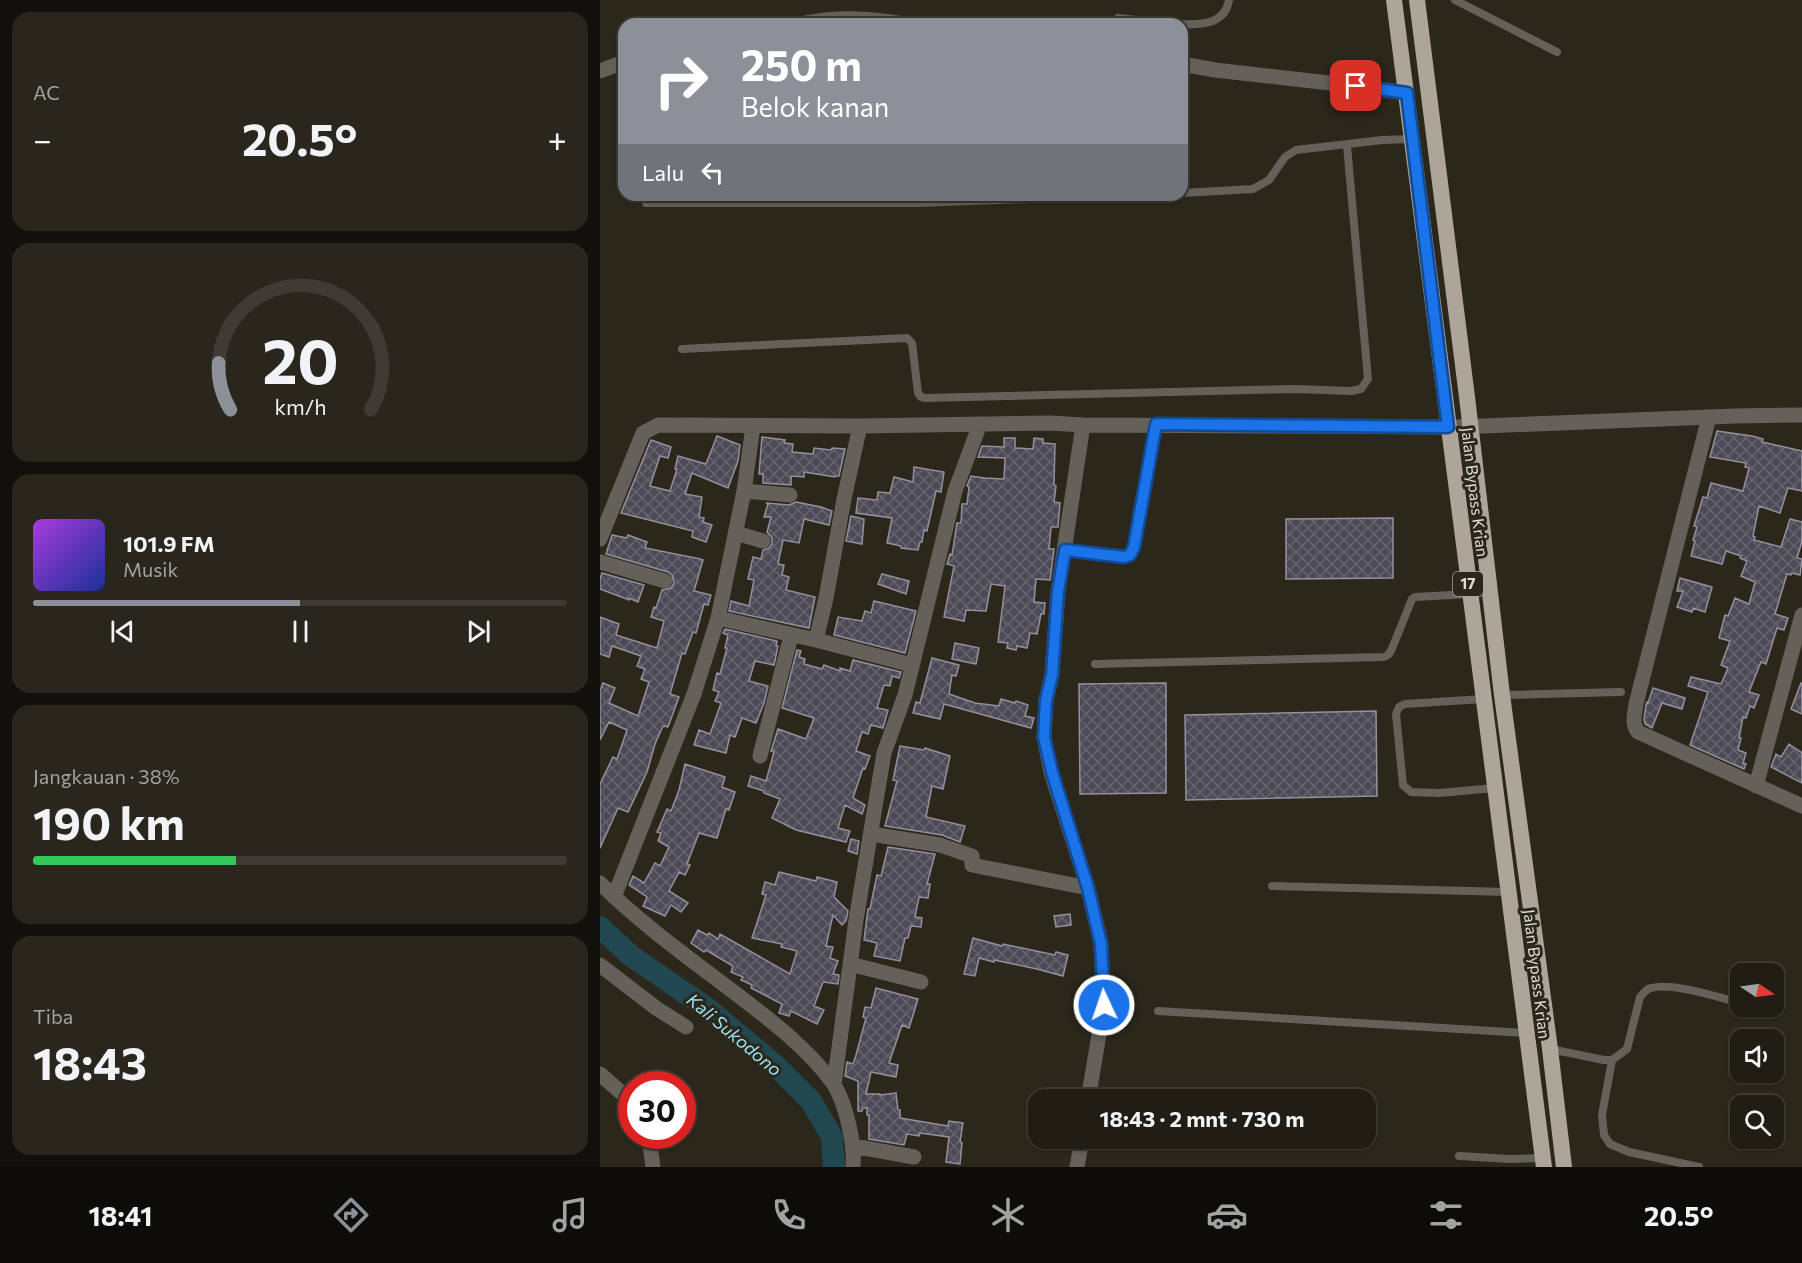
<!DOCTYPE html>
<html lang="id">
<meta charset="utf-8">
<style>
body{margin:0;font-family:Commissioner,sans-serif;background:#28261d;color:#f1f3f6;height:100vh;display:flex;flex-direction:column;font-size:22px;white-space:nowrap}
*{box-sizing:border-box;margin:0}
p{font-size:20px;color:#a2a2a0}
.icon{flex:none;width:33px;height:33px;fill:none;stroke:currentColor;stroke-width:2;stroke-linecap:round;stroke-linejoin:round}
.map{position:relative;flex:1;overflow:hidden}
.sheet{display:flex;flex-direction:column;gap:12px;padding:12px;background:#12100b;width:600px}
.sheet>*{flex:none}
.guide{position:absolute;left:18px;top:18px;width:570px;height:183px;border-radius:18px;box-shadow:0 2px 4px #0004,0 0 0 2px #3d3b34;background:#8c9099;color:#fff;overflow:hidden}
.needle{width:39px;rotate:103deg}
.controls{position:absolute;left:1130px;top:963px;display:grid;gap:12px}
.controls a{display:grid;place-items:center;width:54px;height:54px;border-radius:12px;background:#201d14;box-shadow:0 2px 4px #0004,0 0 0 2px #3d3b34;font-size:30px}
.speed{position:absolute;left:18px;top:1071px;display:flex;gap:12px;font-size:30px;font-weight:700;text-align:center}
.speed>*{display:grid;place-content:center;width:78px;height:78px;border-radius:50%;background:#201d14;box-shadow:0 2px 4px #0004,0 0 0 2px #3d3b34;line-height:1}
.speed .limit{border:9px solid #d22;background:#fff;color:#111}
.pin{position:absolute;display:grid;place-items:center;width:51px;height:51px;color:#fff;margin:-26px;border-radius:12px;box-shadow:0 3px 9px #0006}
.me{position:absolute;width:66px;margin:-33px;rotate:357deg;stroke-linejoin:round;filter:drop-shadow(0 0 4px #0008)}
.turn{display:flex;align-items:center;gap:21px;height:126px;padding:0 24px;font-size:27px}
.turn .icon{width:78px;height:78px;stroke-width:2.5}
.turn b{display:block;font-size:42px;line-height:51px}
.then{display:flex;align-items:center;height:57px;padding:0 24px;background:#0003;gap:12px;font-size:22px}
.big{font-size:45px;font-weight:700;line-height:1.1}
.sheet .tile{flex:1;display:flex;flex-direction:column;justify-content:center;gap:9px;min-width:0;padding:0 21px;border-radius:18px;background:#28261d}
.sheet .dial{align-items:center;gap:0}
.dial svg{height:156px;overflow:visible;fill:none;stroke:#3d3b34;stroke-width:7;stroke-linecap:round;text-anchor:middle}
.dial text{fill:#f1f3f6;stroke:none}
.song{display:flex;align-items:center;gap:18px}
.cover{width:72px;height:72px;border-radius:9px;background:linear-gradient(135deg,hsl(280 70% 55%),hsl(230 70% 35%))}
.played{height:6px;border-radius:3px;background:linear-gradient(90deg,#8c9099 50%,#3d3b34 50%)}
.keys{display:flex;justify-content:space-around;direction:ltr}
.heat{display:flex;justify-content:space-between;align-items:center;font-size:33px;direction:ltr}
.charge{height:9px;border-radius:4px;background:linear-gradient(90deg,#34c759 38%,#3d3b34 0)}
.trip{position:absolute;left:428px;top:1089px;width:348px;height:60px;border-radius:18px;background:#201d14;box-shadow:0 2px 4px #0004,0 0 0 2px #3d3b34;font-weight:700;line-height:60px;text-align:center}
.dock{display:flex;height:96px;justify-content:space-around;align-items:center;background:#0d0c08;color:#a2a2a0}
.dock .icon{width:42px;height:42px}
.dock .current{color:#8c9099}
.dock b{font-size:27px;color:#f1f3f6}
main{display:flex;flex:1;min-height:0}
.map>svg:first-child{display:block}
</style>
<main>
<section class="sheet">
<div class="tile"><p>AC</p>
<div class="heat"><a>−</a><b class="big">20.5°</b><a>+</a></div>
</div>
<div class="tile dial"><svg viewBox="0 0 100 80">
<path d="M14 69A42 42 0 1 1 86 69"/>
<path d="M14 69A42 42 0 0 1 8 45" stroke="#8c9099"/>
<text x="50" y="56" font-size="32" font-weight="700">20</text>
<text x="50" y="72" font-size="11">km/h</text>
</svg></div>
<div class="tile">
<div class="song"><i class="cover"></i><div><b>101.9 FM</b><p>Musik</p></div></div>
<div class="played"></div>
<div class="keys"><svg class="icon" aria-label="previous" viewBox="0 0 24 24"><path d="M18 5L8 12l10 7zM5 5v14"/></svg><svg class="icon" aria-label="pause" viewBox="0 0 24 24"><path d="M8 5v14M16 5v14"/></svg><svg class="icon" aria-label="next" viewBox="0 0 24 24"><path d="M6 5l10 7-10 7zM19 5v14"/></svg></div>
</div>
<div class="tile"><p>Jangkauan · 38%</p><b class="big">190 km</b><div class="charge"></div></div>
<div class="tile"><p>Tiba</p><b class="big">18:43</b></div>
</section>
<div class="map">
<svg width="1202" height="1167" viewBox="0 0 1202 1167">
<defs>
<pattern id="building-cross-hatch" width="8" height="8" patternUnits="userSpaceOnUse" patternTransform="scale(1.5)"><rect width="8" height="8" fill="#4d4a57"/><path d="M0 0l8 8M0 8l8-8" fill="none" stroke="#66646e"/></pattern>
</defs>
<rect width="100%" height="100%" fill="#2b271b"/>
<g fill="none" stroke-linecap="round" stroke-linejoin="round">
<!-- river -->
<path stroke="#214750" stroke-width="22" d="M0 927 31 956 107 1008 176 1066 211 1101 232 1137 234 1167"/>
</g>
<!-- building -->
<path fill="url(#building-cross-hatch)" stroke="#94919f" stroke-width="1.5" d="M1117 431 1152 436 1163 439 1162 442 1202 451V491L1188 488 1180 513 1159 506 1153 536 1155 537 1154 540 1181 547 1190 519 1202 522V541L1197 558 1202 559 1200 575 1192 573 1191 575 1187 574 1175 614 1188 618 1184 630 1177 628 1166 664 1161 662 1149 692 1159 695 1154 708 1150 706 1146 718 1143 717 1139 738H1141L1138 750 1146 753 1143 763 1146 764 1144 769 1090 745 1108 692 1088 686 1091 677 1121 684 1128 668 1121 665 1130 641 1119 638 1125 615 1128 616 1135 598 1149 604 1155 582 1141 576 1147 561 1140 558 1141 556 1126 551 1122 564 1091 556 1095 541 1093 540 1097 527 1094 526 1103 497 1107 498 1111 483 1143 491 1149 468 1145 467 1146 463 1110 457Z
M117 436 140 445 138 461 128 488 92 473 85 494 102 497 99 517 104 518 103 522 112 525 106 542 92 537 93 531 21 513 51 440 71 447 68 458 60 456 50 486 70 491 77 469H75L78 456 106 464Z
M162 437 185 440 184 443 193 444 192 452 213 454 214 448 231 450 232 448 245 449 239 476H236L235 477 204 472V477L191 476V485L163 483V474H159Z
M404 438H415V448L433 449 434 438 443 439V443L455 444 454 485 456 486 454 502 460 503 458 527H451L449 549H454L450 580 436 579 434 602 445 603 444 614H441L437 634 430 633 427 648 417 646 416 650 407 648 408 643 398 642 405 586 391 584 386 611 366 610 364 621 344 617 354 566 347 564 350 554 352 555 357 523H361L362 504H367L369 487 367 486 371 476 384 478 404 479 405 458 378 457 382 446 404 447Z
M314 467 344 472 341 492 336 491 327 531 324 530 322 542H320L318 550 301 548V546L287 543 292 518 256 513 258 498 277 500 278 492 290 493 294 477 313 482Z
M196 502 221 507 232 511 229 525 204 519 199 543 183 540 178 564 184 565 182 575 189 577 186 590 215 597 209 628 129 611 131 601 149 606 154 580 148 579 153 557 161 559 163 550 169 548 172 544V538L167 532 171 517H164L168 504 166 503 189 505Z
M251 516 264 519 262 544 246 541Z
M793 518V578L686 579V519Z
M12 535 27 538 28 535 47 542 45 548 101 559V560H103L94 591 111 595 108 605 104 604 96 633 93 632 85 654 82 653 70 694 79 697 68 727 63 726 55 744 47 772 28 812 18 808 0 848V784L13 757 17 759 27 730 9 722 0 740V691L3 683 15 688 9 703 38 716 49 682 41 679 45 669 37 666 41 656 12 646 9 657 0 654V617L19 624 16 635 57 648 64 621 51 617 54 607 56 608 62 590 71 588 74 583 72 575 68 572 6 554Z
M2 573 44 585 38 602 29 598V600L0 589V579Z
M282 574 309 581 306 594 278 584Z
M1080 578 1112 587 1105 612 1093 608 1092 612 1077 607 1083 591H1077Z
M274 601 316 611 305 653 234 635 238 617 262 621 265 611 271 613Z
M125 629 177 641 176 646H178L174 665 155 661 149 681 168 686 164 703 156 723 142 718 135 737 130 735 126 753 94 745 99 730 110 734 121 703 115 701 119 692 113 690 117 673 120 674 127 648H125L128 635 123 633Z
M355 643 379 648 376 664 352 659Z
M197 650 201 651 199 657 205 659 204 664 222 669 224 665 240 671V668L250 671 253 660 301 672 299 678 292 676 290 686 284 685 277 708 288 710 283 728 271 725 268 734 262 732 256 751 270 756 265 769 263 768 253 798 265 805 262 814 245 805 238 828 250 831 246 842 196 830 172 818 180 799 164 793V791L148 786 151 776 166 781 174 752 171 751 178 729 206 739 214 718 182 708Z
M332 658 359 665 356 676 352 675 349 694 375 703 399 706 401 699 415 703 416 701 428 705 425 716 434 718 431 728 344 704 340 719 313 713 316 702 320 703Z
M566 683V793L480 794 479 684Z
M1201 683H1202V714L1191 709Z
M1053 688 1085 698 1082 709 1062 703 1052 728 1045 724 1044 719 1046 705 1047 702 1048 703Z
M776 711 777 796 586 800 585 715Z
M1189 744 1202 753V783L1171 767 1176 754 1181 757Z
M300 746 324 750 325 748 350 756 343 789 332 786 326 817 365 826 360 842 342 835 285 826 297 781 293 780Z
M85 764 125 777 122 787 135 792 129 810 126 809 117 838 99 833 87 864 90 865 85 875 79 872 69 891 88 903 81 912 71 905 65 916 43 906 47 897 29 885 33 876 44 883 55 863 60 866 69 847 58 841 61 833 57 832 67 809 71 811 79 790Z
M251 839 259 841 257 854 248 851Z
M288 847 335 854 327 884H330L328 898 319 897 315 917 322 918 321 927 311 926 308 938H305L300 961 274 956 277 943 264 940 268 909H270L277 875 281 876Z
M179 872 216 881 217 877 237 882 234 897 248 911 246 921 242 925 233 915 226 946 233 947 230 958 238 961 233 974 239 975 238 984 223 982 214 1006 224 1010 217 1024 191 1011 189 1016 179 1013 182 1004 151 988 152 985 141 980 143 977 131 972 133 966 106 950 104 952 91 943 98 930 107 935 109 933 118 939 120 934 190 974 197 951 181 947 182 944 152 938 166 895 162 894 165 882 175 885Z
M470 914 471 925 456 927 454 916Z
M373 938 402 946 403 944 455 955 456 952 468 955 463 976 437 969 394 960V962L379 958 375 976 364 974Z
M276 988 318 999 309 1028 302 1025 289 1063 298 1065 296 1077 271 1072 266 1094H280V1095L296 1093 298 1110H300V1118L348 1126 349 1121 363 1123 360 1142 362 1143 360 1164 346 1162 349 1137 320 1133 319 1136 307 1134 304 1145 269 1139V1115H267V1108H263L262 1111H258V1081L245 1076 247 1062 253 1064 256 1055 266 1018 263 1017 265 1007 271 1008Z"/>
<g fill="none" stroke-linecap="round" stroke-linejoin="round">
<!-- service -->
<path stroke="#64615b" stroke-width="8" d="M855 0 957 52
M518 18 575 24
M582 24C602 25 625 24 629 0
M582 193 653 189 669 180 685 157 696 150 782 140 811 139
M46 203H318L536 195
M82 349 307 338 312 343 318 393 321 397 325 398 695 389 751 391 761 389 768 379 747 146
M465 551 524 557C530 555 532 552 534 547L556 424
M495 664 784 657 788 655 791 651 812 599 815 597 870 594
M902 695 1021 692
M883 699 805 704 799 707 796 714 803 785 811 792 839 793 895 788
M672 886 909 892
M558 1011 927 1033
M950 1049 1004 1060H1012L1027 1049 1040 997C1044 993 1046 989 1051 988 1072 982 1118 997 1140 1003
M1012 1060 1002 1115 1004 1135 1010 1144 1029 1152 1099 1167
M859 1156 910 1159 942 1158"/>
<!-- minor -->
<path stroke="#64615b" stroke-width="15" d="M200 24C240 16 265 18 305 24
M582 64 615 70 756 86 807 93
M0 71 24 62
M1109 417 1036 704C1035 714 1031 723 1038 732L1202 806
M483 425 458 591 452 675 446 700 444 737 451 772 488 888 501 944 504 1005 488 1100
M144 491 190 495
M136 533 163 541
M0 539 43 433 58 425 260 426 450 423 483 425 858 427 1135 416 1202 415
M0 562 65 581
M118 618 216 640 312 665
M216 640 226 598 244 499 260 426
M160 756 191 636
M1156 786 1202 615
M271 834 340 845 372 856V865L488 888
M0 883C42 925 92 960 139 996 173 1022 208 1049 233 1083 246 1103 255 1144 253 1167
M14 897 94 694 118 618 144 491 153 426
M250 964 321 982
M0 965 56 1008 86 1027
M0 1074 32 1102
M234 1085 256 920 284 753 305 695 355 491 380 424
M49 1136 53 1167
M253 1146 314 1157
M477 1167 482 1138"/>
<!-- trunk -->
<path stroke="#ada599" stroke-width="16" d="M794 0 944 1167
M817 0 867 397 902 695 950 1049 964 1167"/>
</g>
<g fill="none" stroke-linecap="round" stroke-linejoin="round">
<defs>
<path id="route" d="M504 1005 501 944 488 888 452 772 444 737 446 700 452 675 458 591 465 550 524 557 530 555 534 547 556 424 848 427 807 93 756 86"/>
</defs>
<!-- route casing -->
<use href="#route" stroke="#114b97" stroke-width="15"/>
<!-- route -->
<use href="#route" stroke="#1a73e8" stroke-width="10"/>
</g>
<g text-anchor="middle" stroke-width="6" stroke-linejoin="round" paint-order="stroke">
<!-- shield labels -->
<rect fill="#2b271b" stroke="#aaa69e" stroke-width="1.5" x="853" y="572" width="30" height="24" rx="4.5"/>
<g font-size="15" font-weight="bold" fill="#e0ddd6">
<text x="868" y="589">17</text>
</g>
<!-- street labels -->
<g font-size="16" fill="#e0ddd6" stroke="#2b271b">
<text transform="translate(875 492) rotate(83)" y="6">Jalan Bypass Krian</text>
<text transform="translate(937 974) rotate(83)" y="6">Jalan Bypass Krian</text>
</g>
<!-- water labels -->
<g font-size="18" font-style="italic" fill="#9ae2f4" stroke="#2b271b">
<text transform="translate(134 1035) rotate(40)" y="6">Kali Sukodono</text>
</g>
</g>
</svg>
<div class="controls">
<a><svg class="needle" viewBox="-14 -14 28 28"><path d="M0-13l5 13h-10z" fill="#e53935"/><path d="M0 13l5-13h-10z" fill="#a2a2a0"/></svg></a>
<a><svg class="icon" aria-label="sound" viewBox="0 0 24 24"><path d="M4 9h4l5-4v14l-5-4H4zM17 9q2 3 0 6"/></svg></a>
<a><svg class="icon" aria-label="search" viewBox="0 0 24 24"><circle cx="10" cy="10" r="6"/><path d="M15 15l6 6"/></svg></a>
</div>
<div class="speed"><div class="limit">30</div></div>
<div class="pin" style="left:756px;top:86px;background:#d93025"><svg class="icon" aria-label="arrive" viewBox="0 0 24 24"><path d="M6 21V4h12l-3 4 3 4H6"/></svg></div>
<svg class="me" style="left:504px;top:1005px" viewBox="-20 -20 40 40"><circle r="17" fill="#1a73e8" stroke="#fff" stroke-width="3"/><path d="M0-11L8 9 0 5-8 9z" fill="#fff"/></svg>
<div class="trip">18:43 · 2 mnt · 730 m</div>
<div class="guide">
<div class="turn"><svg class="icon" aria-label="right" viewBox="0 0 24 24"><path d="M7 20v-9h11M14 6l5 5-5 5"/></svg><div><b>250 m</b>Belok kanan</div></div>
<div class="then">Lalu<svg class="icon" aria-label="left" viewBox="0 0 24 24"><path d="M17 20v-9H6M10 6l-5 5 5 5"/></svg></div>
</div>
</div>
</main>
<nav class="dock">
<b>18:41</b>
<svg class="icon current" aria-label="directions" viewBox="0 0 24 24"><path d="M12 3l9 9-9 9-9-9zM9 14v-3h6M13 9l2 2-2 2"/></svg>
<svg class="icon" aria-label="music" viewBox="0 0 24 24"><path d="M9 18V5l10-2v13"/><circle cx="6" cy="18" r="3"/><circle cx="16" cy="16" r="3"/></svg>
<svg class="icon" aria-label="phone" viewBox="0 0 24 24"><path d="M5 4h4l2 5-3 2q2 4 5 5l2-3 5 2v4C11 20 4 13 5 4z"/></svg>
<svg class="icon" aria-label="climate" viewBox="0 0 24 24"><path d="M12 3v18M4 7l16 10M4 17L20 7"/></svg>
<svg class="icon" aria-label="car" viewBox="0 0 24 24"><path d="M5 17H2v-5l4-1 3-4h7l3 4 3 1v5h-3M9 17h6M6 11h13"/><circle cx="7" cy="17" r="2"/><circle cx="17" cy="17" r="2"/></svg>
<svg class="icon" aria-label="filters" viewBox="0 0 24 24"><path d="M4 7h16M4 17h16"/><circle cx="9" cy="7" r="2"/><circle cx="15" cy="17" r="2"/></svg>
<b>20.5°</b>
</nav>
